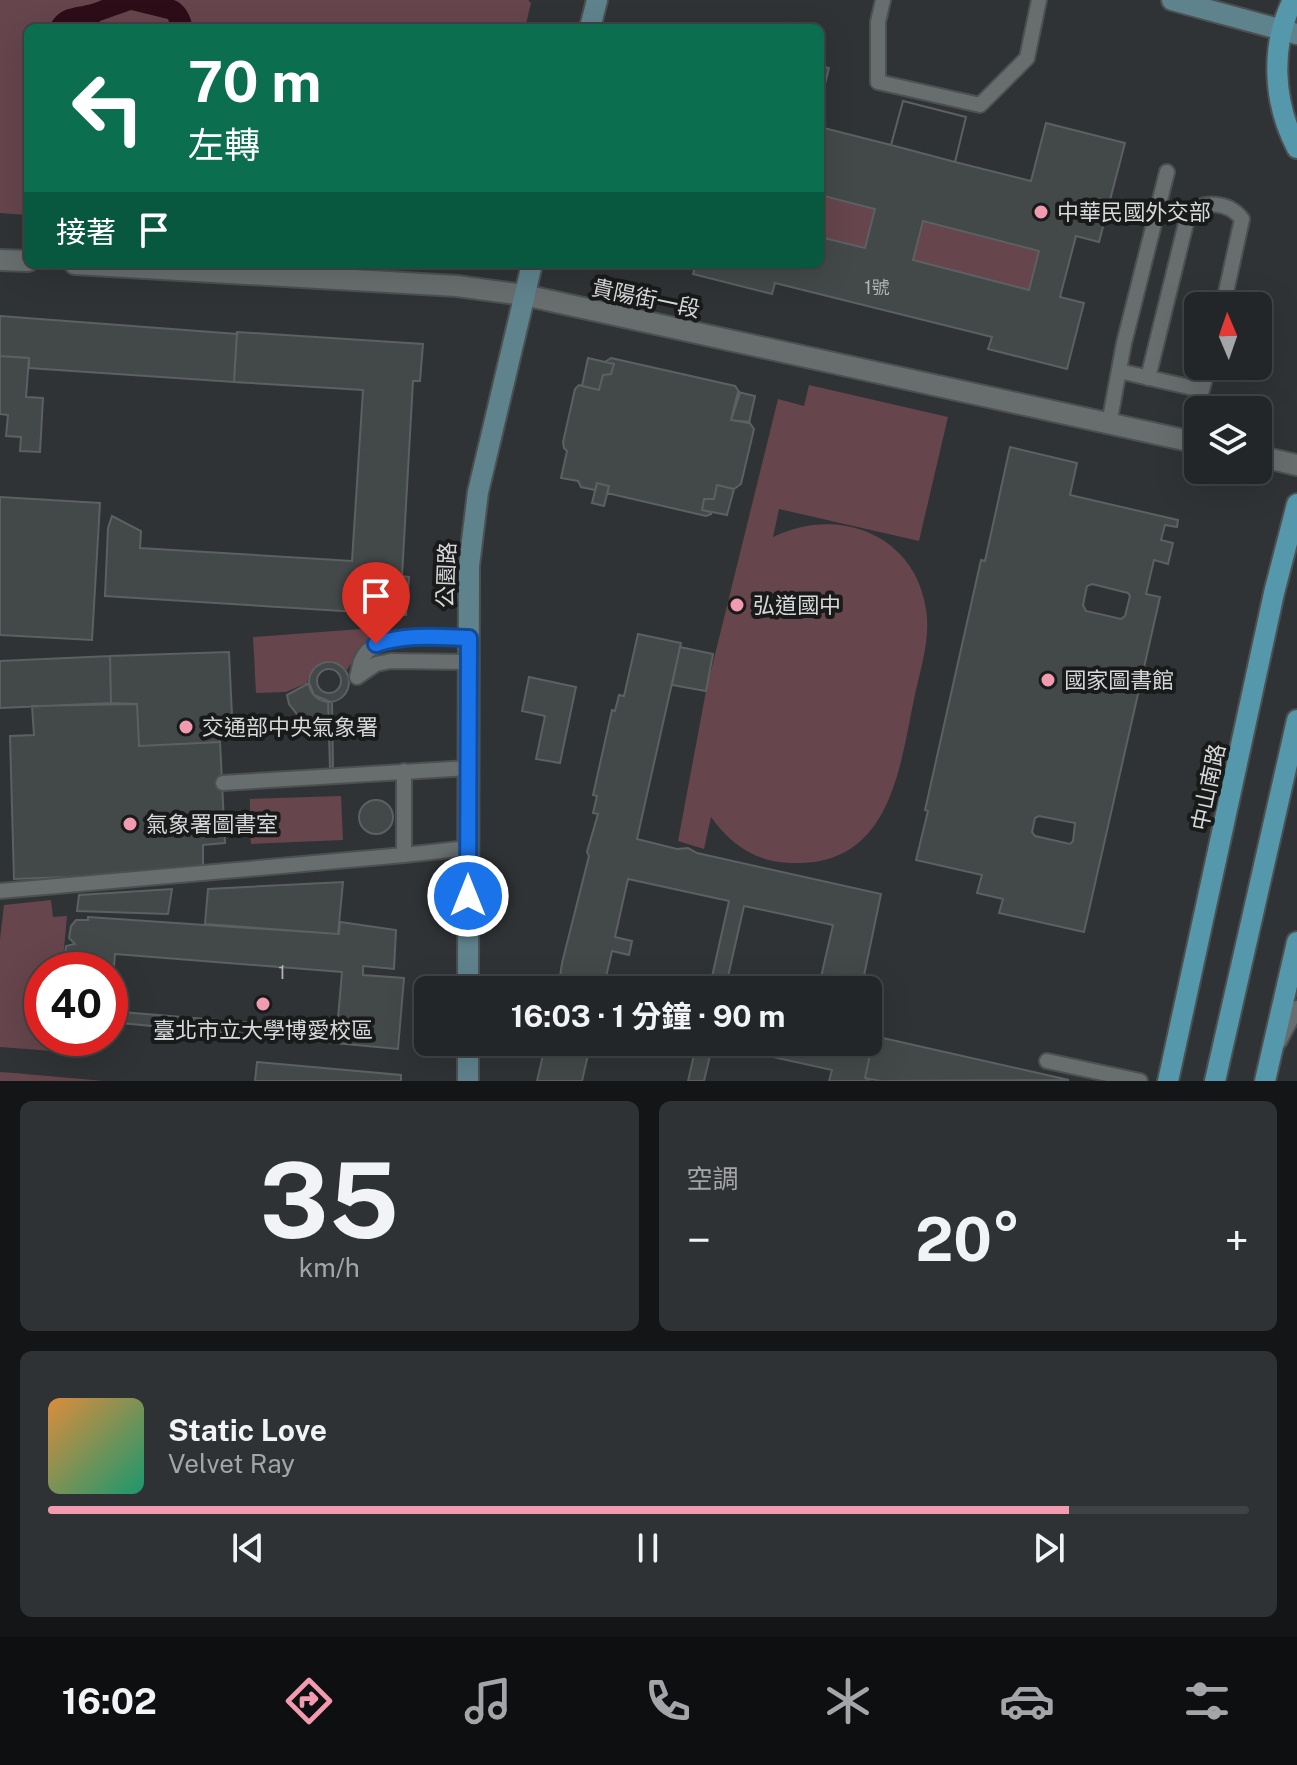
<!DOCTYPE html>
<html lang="zh-TW">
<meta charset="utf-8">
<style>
body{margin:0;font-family:"Public Sans","Noto Sans TC",sans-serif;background:#2f3234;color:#f1f3f6;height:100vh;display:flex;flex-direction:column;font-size:30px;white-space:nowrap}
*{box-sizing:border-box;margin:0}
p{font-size:26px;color:#a3a5a8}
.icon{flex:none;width:44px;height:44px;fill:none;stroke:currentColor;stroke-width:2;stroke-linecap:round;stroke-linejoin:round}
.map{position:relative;height:1081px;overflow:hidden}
.panel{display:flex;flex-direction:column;gap:20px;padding:20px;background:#131516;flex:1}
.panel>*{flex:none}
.top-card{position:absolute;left:24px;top:24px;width:800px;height:244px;border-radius:12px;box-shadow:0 8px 32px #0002,0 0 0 2px #404345;background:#0b6e4f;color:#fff;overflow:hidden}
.needle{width:52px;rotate:358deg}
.controls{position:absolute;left:1184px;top:292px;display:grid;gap:16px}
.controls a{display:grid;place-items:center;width:88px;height:88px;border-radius:12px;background:#232628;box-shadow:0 8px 32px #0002,0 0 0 2px #404345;font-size:40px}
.speed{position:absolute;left:24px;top:952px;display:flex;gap:16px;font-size:40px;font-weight:700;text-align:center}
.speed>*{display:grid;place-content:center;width:104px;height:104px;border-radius:50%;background:#232628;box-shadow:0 8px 32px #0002,0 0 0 2px #404345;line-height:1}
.speed .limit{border:12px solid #d22;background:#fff;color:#111}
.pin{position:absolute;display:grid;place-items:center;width:68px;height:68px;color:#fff;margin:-82px -34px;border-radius:50% 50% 50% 0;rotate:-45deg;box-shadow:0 0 8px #0007}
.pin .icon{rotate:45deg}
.me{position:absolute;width:88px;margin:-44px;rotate:0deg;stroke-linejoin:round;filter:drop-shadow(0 0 6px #0008)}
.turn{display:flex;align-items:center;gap:28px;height:168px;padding:0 32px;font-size:36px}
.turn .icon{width:104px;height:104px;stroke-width:2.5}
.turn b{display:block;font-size:56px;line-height:68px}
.then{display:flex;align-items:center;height:76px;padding:0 32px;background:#0003;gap:16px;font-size:30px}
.big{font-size:60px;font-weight:700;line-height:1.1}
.panel .card{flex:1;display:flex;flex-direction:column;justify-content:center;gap:12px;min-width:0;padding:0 28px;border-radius:12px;background:#2f3234}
.panel .dial{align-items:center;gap:0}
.dial b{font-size:104px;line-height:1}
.song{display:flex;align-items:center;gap:24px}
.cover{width:96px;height:96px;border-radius:12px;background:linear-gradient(135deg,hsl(30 70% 55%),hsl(160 70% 35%))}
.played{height:8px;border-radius:4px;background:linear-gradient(90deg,#f29aaf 85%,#404345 85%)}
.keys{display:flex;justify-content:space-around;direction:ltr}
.heat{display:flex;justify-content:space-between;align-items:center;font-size:44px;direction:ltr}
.panel .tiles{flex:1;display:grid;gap:20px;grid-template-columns:1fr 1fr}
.card:last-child{grid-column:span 2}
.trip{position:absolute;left:414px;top:976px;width:468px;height:80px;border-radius:12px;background:#232628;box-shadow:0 8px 32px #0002,0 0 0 2px #404345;font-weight:700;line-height:80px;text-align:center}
.menu{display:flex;height:128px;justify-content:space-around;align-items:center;background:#0e0f10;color:#a3a5a8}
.menu .icon{width:56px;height:56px}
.menu .active{color:#f29aaf}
.menu b{font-size:36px;color:#f1f3f6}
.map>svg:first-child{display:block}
</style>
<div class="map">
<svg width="1297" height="1081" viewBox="0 0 1297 1081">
<rect width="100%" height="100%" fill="#2f3335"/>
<!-- green -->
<path fill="#66454c" d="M0 0H528L531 3 525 28H28V215L0 213Z
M820 195 875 209 865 248 820 237Z
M923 221 1039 251 1029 290 913 260Z
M809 385 948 417 919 541 779 509 773 537C838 505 915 534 926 609 931 639 920 670 914 699 899 773 889 867 791 863 756 862 731 845 711 817L704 849 678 841 706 691 778 399 804 406Z
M388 627V632L361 646 347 670C330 656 312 661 307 683L286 692 256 693 253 637Z
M341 796 343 840 251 844 250 832H246L245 811H250V799Z
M51 900 53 917 67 916 62 970H42V1038H57L52 1051 0 1047V939L4 905Z
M0 1072 14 1073 104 1081H0Z"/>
<!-- water -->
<path fill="#2d0d17" d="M102 0H174C185 4 191 16 193 28H171L168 19 131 10 100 21 97 28H49C59 2 80 11 102 0Z"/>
<!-- building -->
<path fill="#434849" stroke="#5c6062" stroke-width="2" fill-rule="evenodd" d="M820 66 829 68 820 104Z
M903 101 966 117 955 162 1031 181 1046 123 1125 143 1099 242 1076 236 1060 297 1084 303 1067 369 988 349 992 337 775 283 772 294 693 274 696 264H820V237L865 248 875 209 820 195V127L891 145ZM923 221 1039 251 1029 290 913 260Z
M903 101 966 117 955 162 891 145Z
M0 316 237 334 234 382 29 368V358L0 356Z
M237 332 423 344 420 381H413L402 576 409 577 406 615 105 596 108 528 112 516 141 531 140 548 352 561 363 390 234 382Z
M0 356 29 358 26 397 43 398 40 452 20 451 21 437 6 436 8 415 0 414Z
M588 358 614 364 611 374 603 375 599 390 582 386Z
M611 358 735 386 740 393 731 420 749 422 754 429 741 484 734 489 717 485 714 499H704L702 510 711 512V514L706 516 607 493 609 486 597 483 595 490 581 487 578 481 561 478 567 451 564 448 563 442 575 389 579 385 599 390 603 375 611 374 614 364 605 362Z
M738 392 755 396 749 423 731 420Z
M1010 447 1077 463 1070 495 1178 520 1177 527 1165 525 1161 540 1173 543 1168 564 1154 560 1146 594 1160 597 1084 932 999 913 1003 899 977 893 982 875 916 860 928 811 925 810 981 560 985 561ZM1092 584 1128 593 1130 596 1125 616 1121 619 1086 611 1083 605 1087 586ZM1039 816 1075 823 1073 841 1070 844 1035 836 1032 832 1035 818Z
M597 483 609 486 604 506 592 503Z
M717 485 734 489 727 515 702 510 704 499H714Z
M0 497 100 503 92 640 0 635Z
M638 634 681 643 637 839 677 849 688 848 697 853 881 894 861 990H818L833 925 744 906 725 990H709L729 901 628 879 615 937 632 941 629 955 612 951 606 977 661 990H558L562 963 589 856 587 852 598 814 593 813 597 796 593 795 612 710 615 711 619 695 624 696Z
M680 647 713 654 706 691 672 685Z
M229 652 232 716H218L220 742 139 746 137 704 111 703 110 656Z
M110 656 111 703 0 708V661Z
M309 682a20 20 0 1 1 40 0a20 20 0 1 1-40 0Z
M317 681a12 12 0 1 1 24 0a12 12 0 1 1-24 0Z
M529 677 576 687 560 763 536 759 545 716 522 711Z
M309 683 314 695 328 701 329 726 307 722 300 718 289 704 287 695Z
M328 701 332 702 333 767 330 768Z
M137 704 139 746 220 742 225 843 203 845V867L143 874 14 879 10 736 34 735 32 706Z
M359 817a17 17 0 1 1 34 0a17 17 0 1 1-34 0Z
M343 882 338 934 205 924 208 889Z
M172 889 168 914 77 911 79 895Z
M88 917 339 934 340 922 396 930 394 969 363 966V975L404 978 398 1049 110 1022V970H63L66 946 75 944 69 938 71 926 76 920H88Z
M115 954 342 972 337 1030 110 1011Z
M868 1035 874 1036 865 1078 871 1081H829L832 1070 773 1057H763L755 1053 713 1043 704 1081H688L697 1042H868Z
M874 1036 1069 1080 880 1081 865 1078Z
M546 1042H591L582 1081H537Z
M257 1062 401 1075V1081H255Z"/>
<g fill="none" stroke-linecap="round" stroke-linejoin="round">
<defs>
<path id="lane" d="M883 0 878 22V82L980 105 1027 58 1039 0
M1119 371 1202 390 1208 366
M1148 378 1188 215C1203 199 1229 202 1242 219L1223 306
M1109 424 1124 343 1167 172
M357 677C359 672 359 664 362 659 377 628 441 638 469 638
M357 677 376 664 391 661 469 662
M223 783 468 768
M404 855 468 848
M0 891 404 855V771
M1279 1042 1297 1008
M1047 1061 1140 1081"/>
<path id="street" d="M0 260 28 261
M75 264 457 286 524 295 1198 443
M1258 456 1297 465"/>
<path id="secondary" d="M1172 0 1297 34
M590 28 597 0
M468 990 469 566 478 492 532 264
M468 1081V1042"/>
<path id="primary" d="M1293 0C1270 46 1273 103 1297 148
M1168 1081 1274 593 1297 504
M1215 1081 1297 720
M1265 1081 1297 942"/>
</defs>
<!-- lane casing -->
<use href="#lane" stroke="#4c5051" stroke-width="18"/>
<!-- street casing -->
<use href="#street" stroke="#4c5051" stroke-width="24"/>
<!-- secondary casing -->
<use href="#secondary" stroke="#4c5051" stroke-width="24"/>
<!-- primary casing -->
<use href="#primary" stroke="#4c5051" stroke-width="24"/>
<!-- lane -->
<use href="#lane" stroke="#686d6e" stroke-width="14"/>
<!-- street -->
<use href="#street" stroke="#686d6e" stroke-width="20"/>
<!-- secondary -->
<use href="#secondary" stroke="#5f838d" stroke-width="20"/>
<!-- primary -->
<use href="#primary" stroke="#5598ac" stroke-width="20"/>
</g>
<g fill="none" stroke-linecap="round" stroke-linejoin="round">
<defs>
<path id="route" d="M376 644C407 634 437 637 469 638L468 896"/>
</defs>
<!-- route casing -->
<use href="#route" stroke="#114b97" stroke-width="20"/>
<!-- route -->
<use href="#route" stroke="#1a73e8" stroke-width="14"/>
</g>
<!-- markers -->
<g fill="#f29aaf" stroke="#191b1b" stroke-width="3">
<circle cx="1041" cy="212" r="8"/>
<circle cx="737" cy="605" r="8"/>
<circle cx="1048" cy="680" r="8"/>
<circle cx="186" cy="727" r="8"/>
<circle cx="130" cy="824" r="8"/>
<circle cx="263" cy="1004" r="8"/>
</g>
<g text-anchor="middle" stroke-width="8" stroke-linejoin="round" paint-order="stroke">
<!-- number labels -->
<g font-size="18" fill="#b1b4b5">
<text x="877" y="294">1號</text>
<text x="282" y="979">1</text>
</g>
<!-- poi labels -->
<g font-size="22" fill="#d6d8d9" stroke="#191b1b" text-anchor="start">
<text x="1057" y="220">中華民國外交部</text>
<text x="753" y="613">弘道國中</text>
<text x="1064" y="688">國家圖書館</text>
<text x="202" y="735">交通部中央氣象署</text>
<text x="146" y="832">氣象署圖書室</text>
<text x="263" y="1038" text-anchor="middle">臺北市立大學博愛校區</text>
</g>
<!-- street labels -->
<g font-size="22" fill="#d6d8d9" stroke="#191b1b">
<text transform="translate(646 298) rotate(12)" y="8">貴陽街一段</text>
<text transform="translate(446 575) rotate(-88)" y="8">公園路</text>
<text transform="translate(1208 787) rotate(-78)" y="8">中山南路</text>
</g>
</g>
</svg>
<div class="controls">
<a><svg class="needle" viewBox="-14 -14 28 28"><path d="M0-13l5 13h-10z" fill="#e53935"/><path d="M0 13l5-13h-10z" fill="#a3a5a8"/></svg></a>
<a><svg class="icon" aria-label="layers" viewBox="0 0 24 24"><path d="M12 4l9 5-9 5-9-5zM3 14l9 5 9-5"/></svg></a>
</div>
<div class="speed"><div class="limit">40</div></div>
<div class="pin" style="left:376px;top:644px;background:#d93025"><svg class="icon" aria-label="arrive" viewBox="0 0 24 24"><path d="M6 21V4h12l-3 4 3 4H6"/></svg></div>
<svg class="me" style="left:468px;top:896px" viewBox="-20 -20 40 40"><circle r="17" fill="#1a73e8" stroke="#fff" stroke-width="3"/><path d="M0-11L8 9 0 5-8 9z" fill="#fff"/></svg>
<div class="trip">16:03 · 1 分鐘 · 90 m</div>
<div class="top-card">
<div class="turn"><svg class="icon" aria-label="left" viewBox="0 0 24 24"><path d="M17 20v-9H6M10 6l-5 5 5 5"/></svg><div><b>70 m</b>左轉</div></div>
<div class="then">接著<svg class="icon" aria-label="arrive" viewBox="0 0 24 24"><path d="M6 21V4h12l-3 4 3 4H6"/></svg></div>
</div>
</div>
<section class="panel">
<div class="tiles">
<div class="card dial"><b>35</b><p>km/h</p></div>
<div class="card"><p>空調</p>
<div class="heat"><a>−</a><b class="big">20°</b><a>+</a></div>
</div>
<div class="card">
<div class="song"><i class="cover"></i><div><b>Static Love</b><p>Velvet Ray</p></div></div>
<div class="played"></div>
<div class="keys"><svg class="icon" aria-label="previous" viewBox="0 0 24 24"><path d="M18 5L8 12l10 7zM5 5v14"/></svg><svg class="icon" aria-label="pause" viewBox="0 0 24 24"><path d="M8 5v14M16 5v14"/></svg><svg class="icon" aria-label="next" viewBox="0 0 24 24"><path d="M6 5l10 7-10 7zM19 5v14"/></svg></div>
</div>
</div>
</section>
<nav class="menu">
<b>16:02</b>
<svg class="icon active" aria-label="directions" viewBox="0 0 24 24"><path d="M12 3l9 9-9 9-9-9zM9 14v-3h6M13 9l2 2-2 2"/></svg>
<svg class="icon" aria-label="music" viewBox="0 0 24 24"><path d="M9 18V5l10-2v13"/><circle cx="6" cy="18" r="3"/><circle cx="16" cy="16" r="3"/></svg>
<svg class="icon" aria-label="phone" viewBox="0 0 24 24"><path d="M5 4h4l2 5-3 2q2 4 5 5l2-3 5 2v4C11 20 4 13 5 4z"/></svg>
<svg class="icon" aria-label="climate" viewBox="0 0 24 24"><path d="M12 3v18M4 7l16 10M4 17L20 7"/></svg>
<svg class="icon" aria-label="car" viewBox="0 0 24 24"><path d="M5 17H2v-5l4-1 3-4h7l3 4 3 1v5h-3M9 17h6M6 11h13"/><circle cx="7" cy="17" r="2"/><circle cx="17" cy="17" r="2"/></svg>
<svg class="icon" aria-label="filters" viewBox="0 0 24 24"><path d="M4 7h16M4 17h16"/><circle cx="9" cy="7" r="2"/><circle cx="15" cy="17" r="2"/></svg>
</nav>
